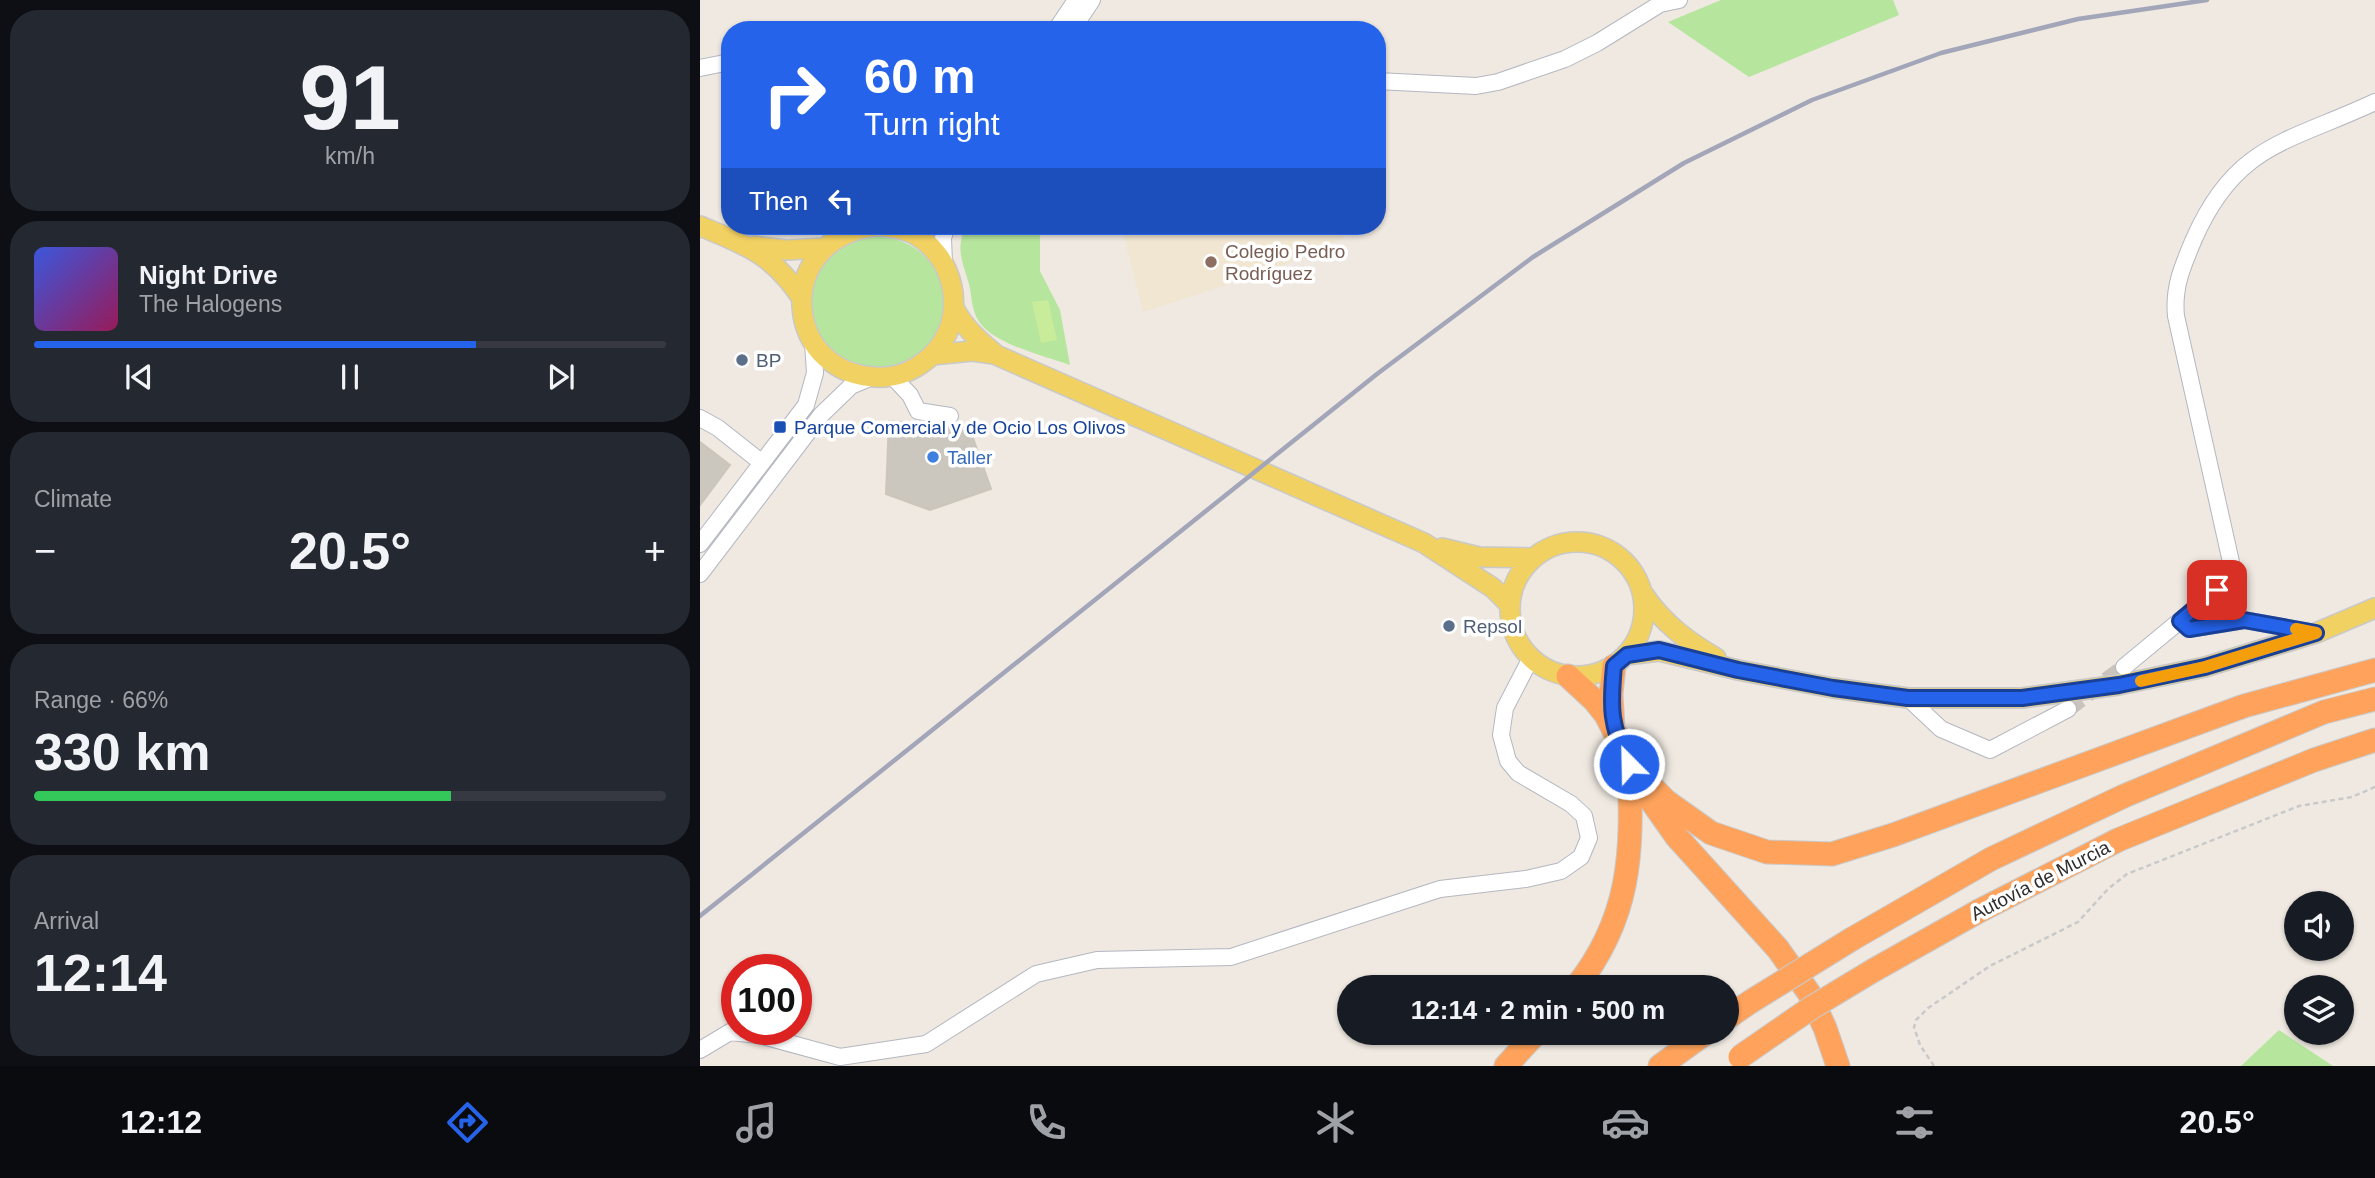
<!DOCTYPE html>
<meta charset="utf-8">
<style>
body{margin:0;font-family:Arial,sans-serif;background:#242831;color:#f1f3f6;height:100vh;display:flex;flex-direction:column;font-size:26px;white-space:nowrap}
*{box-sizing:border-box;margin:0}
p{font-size:23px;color:#9ea1a6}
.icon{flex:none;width:38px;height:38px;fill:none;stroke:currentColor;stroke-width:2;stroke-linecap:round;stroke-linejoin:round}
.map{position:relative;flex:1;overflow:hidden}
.sheet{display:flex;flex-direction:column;gap:10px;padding:10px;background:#0d0f14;width:700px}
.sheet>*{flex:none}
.top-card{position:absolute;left:21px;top:21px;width:665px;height:214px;border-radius:28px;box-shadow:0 2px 5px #0004;background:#2563eb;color:#fff;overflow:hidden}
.fabs{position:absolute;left:1584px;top:891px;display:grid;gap:14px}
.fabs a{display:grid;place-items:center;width:70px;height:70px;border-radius:50%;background:#171b24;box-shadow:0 2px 5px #0004;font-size:35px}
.speed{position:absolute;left:21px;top:954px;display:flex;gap:14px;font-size:35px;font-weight:700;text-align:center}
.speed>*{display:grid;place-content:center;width:91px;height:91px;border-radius:50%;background:#171b24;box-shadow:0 2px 5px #0004;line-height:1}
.speed .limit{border:10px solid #d22;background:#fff;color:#111}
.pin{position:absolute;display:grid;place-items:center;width:60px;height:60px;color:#fff;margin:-30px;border-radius:14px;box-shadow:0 4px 10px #0006}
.me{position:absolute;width:77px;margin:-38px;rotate:337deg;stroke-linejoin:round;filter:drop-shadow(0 0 5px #0008)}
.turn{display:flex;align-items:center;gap:24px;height:147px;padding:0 28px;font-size:32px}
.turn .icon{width:91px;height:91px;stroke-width:2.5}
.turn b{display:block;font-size:49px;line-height:60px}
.then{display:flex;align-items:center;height:66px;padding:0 28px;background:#0003;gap:14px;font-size:26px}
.big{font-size:52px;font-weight:700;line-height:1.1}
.sheet .card{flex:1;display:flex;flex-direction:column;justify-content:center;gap:10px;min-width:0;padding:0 24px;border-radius:28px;background:#242831}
.sheet .dial{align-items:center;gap:0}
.dial b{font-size:91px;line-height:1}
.song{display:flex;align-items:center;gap:21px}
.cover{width:84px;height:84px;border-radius:10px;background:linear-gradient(135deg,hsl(230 70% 55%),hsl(330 70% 35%))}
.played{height:7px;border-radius:4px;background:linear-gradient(90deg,#2563eb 70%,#363941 70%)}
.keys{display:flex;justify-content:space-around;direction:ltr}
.heat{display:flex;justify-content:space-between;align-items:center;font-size:38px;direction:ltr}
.charge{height:10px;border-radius:5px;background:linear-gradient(90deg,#34c759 66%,#363941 0)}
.trip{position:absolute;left:637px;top:975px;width:402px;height:70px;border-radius:35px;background:#171b24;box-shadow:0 2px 5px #0004;font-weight:700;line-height:70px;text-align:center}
.menu{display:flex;height:112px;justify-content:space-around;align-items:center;background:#090b0e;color:#9ea1a6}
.menu .icon{width:49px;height:49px}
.menu .on{color:#2563eb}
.menu b{font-size:32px;color:#f1f3f6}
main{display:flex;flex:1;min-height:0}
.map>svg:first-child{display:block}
</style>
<main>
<section class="sheet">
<div class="card dial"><b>91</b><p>km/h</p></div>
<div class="card">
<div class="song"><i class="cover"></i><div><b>Night Drive</b><p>The Halogens</p></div></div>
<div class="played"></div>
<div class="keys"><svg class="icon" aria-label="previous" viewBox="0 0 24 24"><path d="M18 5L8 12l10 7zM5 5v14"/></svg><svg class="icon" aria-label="pause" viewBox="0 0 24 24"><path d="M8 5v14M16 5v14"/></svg><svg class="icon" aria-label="next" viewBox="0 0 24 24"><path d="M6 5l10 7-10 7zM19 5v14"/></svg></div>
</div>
<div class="card"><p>Climate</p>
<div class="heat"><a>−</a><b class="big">20.5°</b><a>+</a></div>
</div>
<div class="card"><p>Range · 66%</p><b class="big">330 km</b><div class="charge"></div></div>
<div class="card"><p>Arrival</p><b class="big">12:14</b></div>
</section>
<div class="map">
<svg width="1675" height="1066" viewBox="0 0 1675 1066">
<rect width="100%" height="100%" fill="#efe9e1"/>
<!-- education -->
<path fill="#f0e6d1" d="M421 226H634L644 238 570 271 443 312Z"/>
<!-- green -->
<path fill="#b6e59e" d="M1021 0H1193L1199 15 1049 77 968 22Z
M265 226H340V271L360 310 370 365C345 356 292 344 278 320 271 308 272 296 269 284 262 260 256 250 265 226Z
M112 303a66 66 0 1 1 132 0a66 66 0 1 1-132 0Z
M1579 1030 1633 1066H1541Z"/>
<!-- pitch -->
<path fill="#c9ec9a" d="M348 300 357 340 341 343 332 302Z"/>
<!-- building -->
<path fill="#cbc7bf" stroke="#cbc5ba" stroke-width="2" d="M189 421 248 426 268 424 291 489 230 510 186 494Z
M0 442 30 465 0 505Z"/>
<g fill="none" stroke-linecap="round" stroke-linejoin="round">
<!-- minor-tunnel -->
<path stroke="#c8c4bd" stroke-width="16" stroke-dasharray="16 8" stroke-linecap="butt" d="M1368 709 1424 667"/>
<defs>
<path id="minor" d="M356 30 376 0
M372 30 392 0
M0 68 30 62
M677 81 776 86 798 82 865 59 897 43 960 4 979 0
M244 263 243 238 247 226
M193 377 210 395 218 411 250 416
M0 418 18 428 62 463
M0 544 106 405 115 373 113 343
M0 574 121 415 151 386 170 378
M1481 621 1489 629 1544 620 1616 633
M1424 667 1517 590 1531 562 1476 316C1473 287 1483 265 1494 239 1536 143 1590 142 1675 102
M1208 698 1241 729 1290 750 1368 709
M0 1050 30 1032 59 1035 140 1057 226 1044 336 974 397 960 531 957 740 889 826 879 861 871 881 857 889 838 884 816 871 804 818 773 808 761 801 735 805 708 831 658"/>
<path id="major" d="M0 226C46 245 72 254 101 297
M176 226C69 239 83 382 185 377 206 376 227 363 239 347 267 310 253 254 212 233 202 229 192 227 181 226
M54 246 86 250 123 248
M254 308C264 327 278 340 294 353
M232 355 272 351 294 354 724 543 793 588 810 605
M810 609a67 67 0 1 1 134 0a67 67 0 1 1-134 0Z
M742 548 779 557 833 558
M944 595C963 623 987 641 1016 658
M927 655 959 651 1038 670 1133 688 1208 698H1322L1418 685 1505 667 1616 633 1675 608"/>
<path id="highway" d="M868 676 894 700 906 715 945 792 976 836 1078 949 1109 993 1125 1028 1138 1066
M913 727 911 694 914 666
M929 764 966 801 1011 833 1067 852 1132 854 1193 835 1544 706 1675 670
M1152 939 1291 859 1424 796 1624 712 1675 699
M1174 970 1279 911 1418 840 1614 760 1675 740
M876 987C930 919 933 854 929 771
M1027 1018 1050 1002
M806 1066 837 1032
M960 1066 1007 1032"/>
</defs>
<!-- minor casing -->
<use href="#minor" stroke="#b4b7c1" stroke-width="18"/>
<!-- major casing -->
<use href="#major" stroke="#c9c9c9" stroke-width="22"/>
<!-- highway casing -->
<use href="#highway" stroke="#c9c9c9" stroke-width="25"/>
<!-- path -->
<path stroke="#c9c9c9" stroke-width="2.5" stroke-dasharray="5 3.5" stroke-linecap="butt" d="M1234 1066 1220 1045 1214 1027 1216 1020 1228 1008 1290 966 1378 922 1408 889 1427 874 1599 806 1652 797 1675 787"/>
<!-- minor -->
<use href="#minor" stroke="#fff" stroke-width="16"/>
<!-- major -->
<use href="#major" stroke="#f2d163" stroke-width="19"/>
<!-- highway -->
<use href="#highway" stroke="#ffa35c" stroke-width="23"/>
<!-- rail -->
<path stroke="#a3a6b8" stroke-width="4.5" d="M0 916 677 374 833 257 984 163 1112 100 1241 53 1378 19 1507 0"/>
<defs>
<path id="highway-bridge" d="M1050 1002 1152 939
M1040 1057 1111 1008 1174 970"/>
</defs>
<!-- highway-bridge casing -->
<use href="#highway-bridge" stroke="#c9c9c9" stroke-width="25" stroke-linecap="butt"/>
<!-- highway-bridge -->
<use href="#highway-bridge" stroke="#ffa35c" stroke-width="23"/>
</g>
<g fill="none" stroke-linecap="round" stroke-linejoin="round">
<defs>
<path id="route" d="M929 764C910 725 910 708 914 666L927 655 959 650 1038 670 1133 688 1208 698H1322L1419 685 1505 667 1616 633 1544 620 1489 629 1480 621 1517 590"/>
</defs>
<!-- route casing -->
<use href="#route" stroke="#184099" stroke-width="18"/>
<!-- route -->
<use href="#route" stroke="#2563eb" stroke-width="12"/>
<!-- slow -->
<path stroke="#f59e0b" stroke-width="12" d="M1441 681 1505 667 1616 633 1596 629"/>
</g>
<!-- markers -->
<circle fill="#8d6e63" stroke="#fff" stroke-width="2.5" cx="511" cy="262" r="7"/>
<g fill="#5c6f8a" stroke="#fff" stroke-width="2.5">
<circle cx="42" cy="360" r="7"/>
<circle cx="749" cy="626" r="7"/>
</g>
<rect fill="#1a4fb4" stroke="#fff" stroke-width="2.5" x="73" y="420" width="14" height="14" rx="3.5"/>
<circle fill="#3f7fe0" stroke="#fff" stroke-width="2.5" cx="233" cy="457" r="7"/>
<g text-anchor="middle" stroke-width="7" stroke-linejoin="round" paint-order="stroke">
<!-- education labels -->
<g font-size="19" fill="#785e54" stroke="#fff" text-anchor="start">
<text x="525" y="258">Colegio Pedro<tspan x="525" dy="22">Rodríguez</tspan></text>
</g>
<!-- service labels -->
<g font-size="19" fill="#4e5e75" stroke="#fff" text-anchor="start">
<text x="56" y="367">BP</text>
<text x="763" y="633">Repsol</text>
</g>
<!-- transit labels -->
<g font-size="19" fill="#164399" stroke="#fff" text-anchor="start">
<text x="94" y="434">Parque Comercial y de Ocio Los Olivos</text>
</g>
<!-- shop labels -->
<g font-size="19" fill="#366cbe" stroke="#fff" text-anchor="start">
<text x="247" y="464">Taller</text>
</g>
<!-- street labels -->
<g font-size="19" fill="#2e2e2e" stroke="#fff">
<text transform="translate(1340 880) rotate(-27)" y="7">Autovía de Murcia</text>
</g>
</g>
</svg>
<div class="fabs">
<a><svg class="icon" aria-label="sound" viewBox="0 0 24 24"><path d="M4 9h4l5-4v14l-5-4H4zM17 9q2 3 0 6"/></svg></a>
<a><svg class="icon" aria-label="layers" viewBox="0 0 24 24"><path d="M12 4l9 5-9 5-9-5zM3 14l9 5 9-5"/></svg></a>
</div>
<div class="speed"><div class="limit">100</div></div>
<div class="pin" style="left:1517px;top:590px;background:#d93025"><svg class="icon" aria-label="arrive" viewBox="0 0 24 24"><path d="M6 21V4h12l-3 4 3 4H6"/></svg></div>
<svg class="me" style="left:929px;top:764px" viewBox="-20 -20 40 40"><circle r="17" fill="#2563eb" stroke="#fff" stroke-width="3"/><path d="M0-11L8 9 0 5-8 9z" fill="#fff"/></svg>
<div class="trip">12:14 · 2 min · 500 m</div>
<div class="top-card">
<div class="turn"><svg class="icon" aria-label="right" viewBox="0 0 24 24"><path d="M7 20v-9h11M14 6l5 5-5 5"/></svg><div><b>60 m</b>Turn right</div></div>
<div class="then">Then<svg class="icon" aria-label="left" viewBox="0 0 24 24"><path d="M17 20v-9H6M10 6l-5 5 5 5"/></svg></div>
</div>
</div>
</main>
<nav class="menu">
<b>12:12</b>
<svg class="icon on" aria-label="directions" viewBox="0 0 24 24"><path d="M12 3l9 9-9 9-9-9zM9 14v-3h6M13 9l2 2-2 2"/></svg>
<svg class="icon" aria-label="music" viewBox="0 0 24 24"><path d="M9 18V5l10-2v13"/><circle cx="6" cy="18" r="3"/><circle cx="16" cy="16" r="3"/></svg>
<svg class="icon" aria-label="phone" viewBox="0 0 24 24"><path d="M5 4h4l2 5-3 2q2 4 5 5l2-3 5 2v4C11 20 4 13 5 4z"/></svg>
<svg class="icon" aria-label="climate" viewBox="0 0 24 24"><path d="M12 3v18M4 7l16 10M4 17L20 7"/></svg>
<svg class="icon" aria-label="car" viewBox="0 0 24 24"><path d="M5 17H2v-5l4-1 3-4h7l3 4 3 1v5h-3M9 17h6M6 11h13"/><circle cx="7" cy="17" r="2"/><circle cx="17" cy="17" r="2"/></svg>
<svg class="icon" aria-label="filters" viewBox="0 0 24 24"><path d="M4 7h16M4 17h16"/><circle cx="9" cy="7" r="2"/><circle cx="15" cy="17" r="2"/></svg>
<b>20.5°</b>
</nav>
